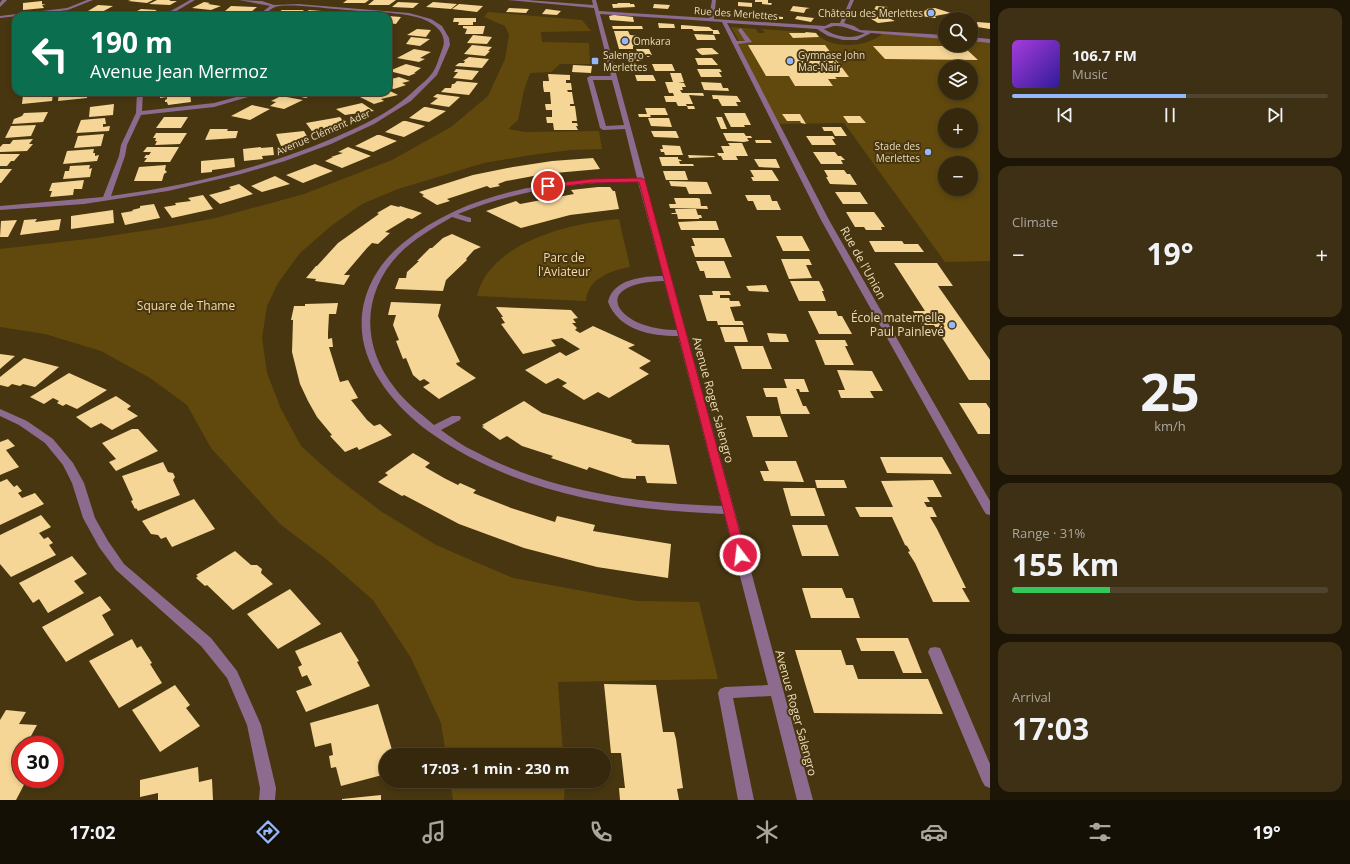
<!DOCTYPE html>
<meta charset="utf-8">
<style>
body{margin:0;font-family:"Open Sans",sans-serif;background:#3d3015;color:#f1f3f6;height:100vh;display:flex;flex-direction:column;font-size:15px;white-space:nowrap}
*{box-sizing:border-box;margin:0}
p{font-size:13px;color:#aaa69d}
.icon{flex:none;width:22px;height:22px;fill:none;stroke:currentColor;stroke-width:2;stroke-linecap:round;stroke-linejoin:round}
.map{position:relative;flex:1;overflow:hidden}
.details{display:flex;flex-direction:column;gap:8px;padding:8px;background:#1d1607;width:360px}
.details>*{flex:none}
.banner{position:absolute;left:12px;top:12px;width:380px;height:84px;border-radius:12px;box-shadow:0 2px 6px #0003,0 0 0 1px #4f442d;background:#0b6e4f;color:#fff;overflow:hidden}
.controls{position:absolute;left:938px;top:12px;display:grid;gap:8px}
.controls a{display:grid;place-items:center;width:40px;height:40px;border-radius:50%;background:#35280c;box-shadow:0 2px 6px #0003,0 0 0 1px #4f442d;font-size:20px}
.speed{position:absolute;left:12px;top:736px;display:flex;gap:8px;font-size:20px;font-weight:700;text-align:center}
.speed>*{display:grid;place-content:center;width:52px;height:52px;border-radius:50%;background:#35280c;box-shadow:0 2px 6px #0003,0 0 0 1px #4f442d;line-height:1}
.speed .limit{border:6px solid #d22;background:#fff;color:#111}
.pin{position:absolute;display:grid;place-items:center;width:34px;height:34px;color:#fff;margin:-17px;border:2px solid #fff;border-radius:50%;box-shadow:0 1px 4px #0007}
.me{position:absolute;width:44px;margin:-22px;rotate:345deg;stroke-linejoin:round;filter:drop-shadow(0 0 3px #0008)}
.turn{display:flex;align-items:center;gap:14px;height:84px;padding:0 12px;font-size:18px}
.turn .icon{width:52px;height:52px;stroke-width:2.5}
.turn b{display:block;font-size:28px;line-height:34px}
.big{font-size:30px;font-weight:700;line-height:1.1}
.details .tile{flex:1;display:flex;flex-direction:column;justify-content:center;gap:6px;min-width:0;padding:0 14px;border-radius:12px;background:#3d3015}
.details .dial{align-items:center;gap:0}
.dial b{font-size:52px;line-height:1}
.song{display:flex;align-items:center;gap:12px}
.cover{width:48px;height:48px;border-radius:6px;background:linear-gradient(135deg,hsl(280 70% 55%),hsl(250 70% 35%))}
.played{height:4px;border-radius:2px;background:linear-gradient(90deg,#94b7fd 55%,#4f442d 55%)}
.keys{display:flex;justify-content:space-around;direction:ltr}
.heat{display:flex;justify-content:space-between;align-items:center;font-size:22px;direction:ltr}
.charge{height:6px;border-radius:3px;background:linear-gradient(90deg,#34c759 31%,#4f442d 0)}
.trip{position:absolute;left:379px;top:748px;width:232px;height:40px;border-radius:20px;background:#35280c;box-shadow:0 2px 6px #0003,0 0 0 1px #4f442d;font-weight:700;line-height:40px;text-align:center}
.tabs{display:flex;height:64px;justify-content:space-around;align-items:center;background:#151005;color:#aaa69d}
.tabs .icon{width:28px;height:28px}
.tabs .selected{color:#94b7fd}
.tabs b{font-size:18px;color:#f1f3f6}
main{display:flex;flex:1;min-height:0}
.map>svg:first-child{display:block}
</style>
<main>
<div class="map">
<svg width="990" height="800" viewBox="0 0 990 800">
<rect width="100%" height="100%" fill="#473610"/>
<!-- green -->
<path fill="#61490d" fill-rule="evenodd" d="M488 12 582 20 591 31 541 32 542 42 589 43 590 64H560L551 72 530 73 524 90 518 120 508 129 525 132 599 131 602 149 571 150 531 155 484 163 398 189 362 204 331 226 300 253 278 283 267 306 262 338 267 373 281 409 301 446 332 474 382 512 436 545 513 578 637 601 699 602 718 679 558 682 563 755H446L441 723 411 658 373 600 326 559 280 524 211 448 187 405 150 378 101 351 45 334 0 327V249L96 238 162 228 216 218 304 194 392 160 451 127 488 96 505 59 509 35 505 26 484 17Z
M731 27 756 29 758 33H765L762 29 816 33C830 50 868 48 883 33L945 37V45H971V39L990 41V261L945 262 844 123 775 124 735 43 739 41ZM945 67H971V93H945ZM945 115H971V141H945ZM945 163H971V189H945Z
M619 219 630 267C612 270 587 279 586 301L477 296C490 241 572 223 619 219Z
M450 781H565L564 800H453Z"/>
<!-- building -->
<path fill="#f6d696" d="M131 0H153L147 3 128 1Z
M157 0H171L169 1H177L170 5 149 4Z
M347 0H369L365 3H343Z
M374 0H396L389 5H368Z
M755 0H768V3H772L771 5 762 4V2H755Z
M42 1V4H46L42 5 44 8 23 10V3Z
M204 2 210 3 208 4 221 6 211 10 192 8Z
M398 2 419 3 413 8 392 7Z
M433 2 457 4 451 9 426 7Z
M738 2 752 3V7L738 6Z
M617 3H630V4H634L635 7 613 8 612 4H618Z
M459 4 483 6 477 12 452 9Z
M654 4 670 5 668 9 653 8Z
M98 5 113 6 100 13 88 11Z
M231 6 255 7H257L251 12 225 11Z
M793 6 810 8 806 9 804 13 790 11Z
M876 6 888 7 886 11 874 10Z
M509 8 529 9 526 13 506 12Z
M935 8 951 13 935 16 936 18H934L922 16 913 17 905 14 928 10 926 9Z
M141 9 157 10 146 16 129 15Z
M546 9 561 11 557 15 542 14Z
M282 10H304L296 16 274 15Z
M309 10 322 11 328 12 322 16 302 15Z
M82 12 95 16H71Z
M332 12 341 13 340 14 344 15 327 16Z
M734 12H738L752 13 751 17 737 16V14Z
M614 15 633 17 634 22 610 20 609 16Z
M761 15 783 17V19H761Z
M388 16 401 17 396 24 388 23Z
M797 16 814 18 811 22 795 19Z
M884 16 895 21 878 23 868 17Z
M454 18H476V22H473V25H458L459 22H453Z
M977 22 990 23V29L977 27Z
M658 23 674 24 675 28H659Z
M681 25 709 27 713 30H718L720 34H713V31H694L692 29H681Z
M463 26H485L483 34H465L467 29 463 28Z
M612 26H642L643 29H613Z
M417 29 431 30 426 37 407 35Z
M614 31H628L630 35 639 36 640 40H634V42H651L652 44H634L635 46H633V49H619Z
M805 32 816 33 819 37 793 38 789 33H806Z
M694 34 714 35 716 40H697Z
M473 35 492 37 487 44 467 43Z
M411 37 430 39 420 46 406 44Z
M472 45 492 47 488 51H490L485 56 464 54Z
M748 45H825L849 77H835L837 79H828L833 86H795L789 76H766Z
M873 46H963L978 60 885 59Z
M702 48H712L719 54 702 55 699 53 696 49Z
M414 49 431 52 420 58 425 59 419 62 397 58Z
M636 49H649L652 55H640L644 59H641L642 61H623L621 55H631L629 51H637Z
M469 57 489 59 482 68 455 66 459 63H464L465 61H463Z
M695 58H712L718 65H698Z
M406 64 421 68 414 73H416L409 76 389 71Z
M652 64H672L675 71H655Z
M573 65 592 66 591 73 572 72Z
M456 69 479 71 472 80 453 78 458 72H454Z
M697 69H720L722 72H719L722 77H701Z
M670 73H681L684 82H678L684 83 686 87H682L683 90H680L682 93H669L665 82H673Z
M548 74 570 75V80H566V83H571L572 90H567L568 92H572L574 104H570V106H575L577 121H572V123H577L578 126H576L578 130H554L553 123H547L546 117H552V110H546L545 104H551L550 92H544L543 86V81H549Z
M635 75H653L656 81H637Z
M399 77 410 81 402 83 406 85 394 89 388 87V78L391 79Z
M457 81 478 83 469 95 441 92 445 88H451L452 84H454Z
M701 82 721 83 723 88H728L729 91 704 90Z
M388 90 398 95 381 99 384 101 374 104 358 96 371 92H388Z
M88 92 87 98 58 101 59 93Z
M94 92H120V93L93 97Z
M177 92H190L191 102 168 105 167 102H165V100L167 99V97L160 98V94Z
M289 92H317L306 98 285 94Z
M673 93H703L704 96 689 95 693 104H686L687 106H694L695 109H688L687 106H678L676 102H666L664 96H674Z
M33 94 32 96 53 94 52 101 22 104 23 95Z
M437 94 460 97 449 107 430 104 438 98 433 97Z
M712 95 737 96 741 102H736L738 106H722L718 99H713Z
M281 96 303 100 284 109 270 106 276 102 271 101Z
M362 103 374 111 345 115 336 109Z
M114 104 113 115 89 117 90 107Z
M252 105 270 109 250 120 231 116Z
M424 107H426L446 111 429 122 409 118Z
M645 108H665L668 115H650L651 117H639L638 114H647Z
M48 112 43 122 12 124 14 119 22 116 24 113Z
M724 113H745L751 125H744L745 127H731Z
M782 114H800L806 124 801 123 800 121H787Z
M843 116H860L866 123H848Z
M164 117H188L181 128H156Z
M340 117 347 126 325 129 327 132 314 134 306 123Z
M716 117H722L727 129H721Z
M105 118 106 124H103V127L110 126 109 131 76 133 81 120Z
M648 118H669L672 127 651 126Z
M403 121H406L425 126 404 137 385 132Z
M36 125 31 136 5 138 11 126Z
M822 127H841L847 136H835L832 131H824Z
M210 129H228L227 131H238L236 138 205 140Z
M304 131 309 140 294 143 295 144 281 146 276 134Z
M651 131H676L679 138 654 137Z
M156 133H187L180 144 155 145 157 141H155L156 138H153Z
M723 133H744L746 136H751L752 138H747L749 141 744 142 727 141Z
M104 134 101 146 74 148 78 136Z
M377 135H380L397 141 373 152 355 146Z
M806 136H833L835 139H832L836 145H812Z
M33 139 29 144H33L27 151 0 152V147L3 144H10L13 140Z
M755 140H770L772 143H756Z
M728 143H742L748 156H736L738 160H723L721 156H719L717 153H724L721 146H730Z
M662 145 680 146 683 155H665L664 152H661L660 149H663Z
M147 147H179L170 162H144L147 158H144L146 155H149L151 152H143Z
M261 147V148L273 147 274 155 262 156 263 159 244 161 243 149Z
M348 147 371 156 342 168 325 161 333 157H331L343 153 338 152Z
M94 149 93 153H95V156L99 155 97 161 63 164 67 151Z
M813 152H835L838 156H841L845 160H841L843 164H821Z
M0 154H20L14 161H11L7 166H0Z
M688 155 714 156 715 157 689 158Z
M659 157H678V159L681 160 682 161H679L680 164H693L694 166H662Z
M234 158 235 167 212 170V172L201 173V161Z
M593 158 600 169 555 173 557 175 546 177 544 174 506 181 498 184 500 186 490 188 487 186 447 199 450 201 437 205 422 196 424 195 419 192 473 175 513 167 552 161Z
M754 159H776L780 168 759 167Z
M315 164 333 171 303 183 286 175Z
M90 165 89 169 92 168 90 177 63 179 65 171H69L70 166Z
M166 165 165 170 167 172 164 174 162 181H134L139 167Z
M0 169H12L1 183H0Z
M750 170H772L779 181H753L751 177H754Z
M824 170H844L847 174H850L857 185 830 184 826 177H828Z
M663 171H685L688 180H666Z
M275 176 290 184 262 192 251 186Z
M84 180 82 189H74L73 195 50 197 52 191H49L52 183Z
M669 181 707 182 712 194H689L686 187 671 186Z
M239 184 253 194 220 204 209 195 231 189 229 187Z
M598 187H610L613 191H615L619 209 570 215 521 228 486 211 516 201 520 204 574 194 571 190Z
M835 192H860L868 204H843Z
M203 195 213 209 172 218 164 207 176 205 175 203 191 201 188 198Z
M745 195H770L772 201H777L781 210H757L753 201H748Z
M674 198H698L700 199 701 206H707L708 209 670 208 669 204H676Z
M154 204 160 218 125 225 121 213 133 211 132 210 140 208V206Z
M391 205 399 207 400 206 422 213 412 219 408 218 385 232 390 233 378 244 372 243 367 248 344 275H350L344 285 315 281 316 279 306 278 316 266H317L338 243 379 214 377 213Z
M675 209H696L698 215H701L702 218H699V219H678L677 214H672L671 213H676Z
M113 210 114 223 71 229V216Z
M846 212H874L885 227H881L882 230H866L864 227H855Z
M37 219 35 222 61 219 59 230 20 235 24 220Z
M17 220 8 237H0L1 221Z
M699 221H716L719 230H681L678 222Z
M452 234 481 247 474 250 466 259 467 260 446 280 443 291 395 289 399 278H406L407 272 419 261H417L430 248H432L443 238Z
M776 236H802L810 251H783Z
M692 238H724L732 257H695L691 246H695Z
M869 241H902L904 244H918L924 252H875Z
M781 259H809L812 265H806L812 278 789 279Z
M696 261H724L731 278H706L704 271H700Z
M894 263H937L953 286H938L990 360V380H969L934 325H922L913 311H925Z
M790 281H819L824 291H822L826 301H799Z
M766 285 769 292 749 291 746 286Z
M712 291H729L731 295H720V298H729L730 301H739L741 306 730 307 735 321H742L744 325H718L717 321H707L699 295H713Z
M391 302 441 304 438 316 460 362 456 363 457 365 476 378 439 399 423 387 430 383 424 379 420 381 413 375 406 358 403 359 396 341 399 340 393 325 396 315H388Z
M338 303 336 314H329L328 333V339L332 338 333 347H329L338 376 340 382 348 380 358 398 351 400 367 420 374 426 380 424 392 435 359 450 357 447 345 452 330 436 332 435 317 417 308 401 300 384 292 352 293 320H291L294 306H305V304Z
M496 307 571 310 578 318 573 319 576 323H572L577 328 575 330 580 333 593 326 635 345 628 348 651 361 639 368 649 374 609 398 598 392 584 400 562 386 567 383 558 378 546 384 525 370 560 352 566 356 580 349 562 338 551 340 556 346 523 354 501 324 505 323 501 317H503Z
M808 311H836L838 316H842L852 334H819Z
M720 327H743L748 342H725Z
M767 333 786 334 789 342H770Z
M815 340H845L848 346H845L854 365H825Z
M734 346H763L772 369H742Z
M0 354 15 356 0 369Z
M24 358 59 367 35 387 23 384 20 386 12 384 8 387 0 385V377Z
M837 370 872 371 883 391H870L874 398H841L838 390H845Z
M69 373 107 390 77 409 66 404 63 406 57 403 59 401 53 398 44 404 30 397Z
M784 379H804L809 392H800L799 389H796L803 406H806L810 414H781L777 397H766L763 388H787Z
M116 396 131 406 127 409 138 416 112 430 101 423 91 428 76 417Z
M524 401 542 413 632 440 631 442 636 444 669 445 677 484 647 483 645 476H636V479L622 478 589 467 587 470 551 458 553 456 522 446 507 436 500 440 482 427 484 426 482 425Z
M959 403H986L990 409V434H978Z
M746 416H780L788 437H753Z
M132 429H138L158 451 116 471 109 462 116 459 102 443Z
M8 439 15 446 6 450 19 467 0 475V442Z
M413 453 430 463 425 467 444 478 458 485 460 483 476 490 473 493 511 508 555 522 557 516 595 525 593 531 671 544 668 578 597 567 524 548 459 524 404 495 402 496 378 482 388 475 385 473Z
M880 457H942L952 474 887 473Z
M765 461H796L804 482 764 481 760 471H769Z
M163 462 168 472 173 473 175 477 173 480 180 495 138 511 136 508 135 509 131 501 133 500 122 476Z
M7 479 14 487 17 485 22 491 18 493 22 498 35 493 44 504 0 525V482Z
M815 480H844L847 488H817Z
M933 480 942 497H927L930 502H924L927 507H932L937 517H930L937 529 966 588H962L970 602H933L915 563 908 552 910 551 907 546 905 545 892 517H860L855 507H893L881 481Z
M783 488H815L825 516H791Z
M194 499 215 529 172 547 166 537 161 539 158 535 151 534 142 521Z
M41 515 51 527 39 533 44 539 48 537 53 543 49 545 56 555 11 577 0 564V535Z
M792 525H827L839 556H802Z
M235 551 251 565H257L262 569 261 573 273 584 233 610 207 585 205 586 196 578 198 576 196 575Z
M72 556 87 574 74 581 84 593 48 613 39 599 33 603 19 583Z
M802 588H842L846 598H853L860 618H811Z
M290 589 321 624 278 649 247 614Z
M100 596 111 610 102 615 114 635 66 662 42 627Z
M341 632 359 661 357 662 370 686 306 712 296 691 312 685 307 675 302 677 298 667 302 665 295 651Z
M856 638H908L922 673H903L894 651H861Z
M132 639 137 648 141 646 152 663 150 664 162 683 119 708 89 661Z
M795 650H841L846 665H853L858 679H928L943 714 814 713Z
M604 684 656 685 663 732H674L676 739 683 788 677 789 679 800H620L619 788H625L621 753H611Z
M175 685 190 705 186 708 200 726 160 752 132 710Z
M378 704 393 753 391 754 392 755H386V774L341 786 336 767 331 768 329 756 333 755 331 743 315 747 310 723Z
M6 710 26 712 19 724 37 725 26 745H21V755L12 771H21V779H27L16 800H0V720Z
M198 767 199 782 212 779 213 800H158V793L140 797V780Z
M381 795V800H342V799Z"/>
<g fill="none" stroke-linecap="round" stroke-linejoin="round">
<!-- minor -->
<path fill="#8c6b8f" fill-rule="evenodd" d="M2 0H7L0 7V3Z
M87 0H93L68 10 0 18V16L67 8Z
M190 0H195L168 16H162Z
M239 0 262 1 274 5 298 4 409 13 431 19 442 26 449 38 450 45 437 75 411 101 374 124 331 144 285 161 241 174 168 191 84 204 0 210V206L103 197 119 156 121 145 136 113 137 92H143L142 111 214 103 255 92H265L214 107 141 115 127 145 125 156 111 196C191 185 273 166 347 132 372 121 398 107 418 87 423 83 429 78 433 72 437 66 439 57 442 50 449 33 434 23 420 18 396 11 361 12 336 9 322 8 287 3 275 7 268 10 265 16 257 16L270 6Z
M507 0H527L593 5 592 0H596L599 11 709 18 712 0H716L714 19 825 26 831 23H840L850 0H854L844 23 854 26 860 30 945 35V39L871 33 857 40H843L828 36 817 29 727 23 737 41H745L738 30 741 28 752 42 738 44 829 220 990 501V515L986 514 984 511 821 220 722 22 600 14 813 800H797L771 696 733 698 754 800H738L718 693 720 689 725 687 768 685 724 514C620 510 514 493 428 431 398 409 365 371 362 332 359 297 376 265 403 243 469 190 555 179 637 178L625 129 603 130 600 128 587 78 590 76H611L594 8ZM834 26C846 25 854 32 865 33 852 40 836 37 824 29ZM593 80H612L624 125 606 126ZM610 182H638L663 276C643 276 613 279 608 302 619 330 650 336 678 336L722 506C635 503 549 491 472 450 461 445 451 437 441 430L460 420 461 418 460 416H452L434 425C420 413 405 402 394 387 361 345 362 293 399 254 414 239 433 228 452 217L468 222H471V218L458 214C508 193 556 186 610 182ZM664 281 677 330C618 331 585 283 664 281Z
M971 37 990 39V43L971 41Z
M0 409 27 421 53 439 73 463 84 483 95 518 108 541 124 564 211 638 237 671 261 725 276 788 275 800H259L260 788 247 725 227 678 201 646 116 570 99 547 83 518 72 483 63 465 45 443 19 425 0 416Z
M935 647 940 648 942 652 990 764V788L985 786 982 781 928 652 930 648Z"/>
</g>
<!-- route -->
<path fill="#e11d48" stroke="#92132f" d="M641 178 645 180 746 555 744 558H736L735 555 639 182 591 183 548 188 545 186 548 184 591 179Z"/>
<!-- markers -->
<g fill="#94b7fd" stroke="#473610" stroke-width="1.5">
<circle cx="931" cy="13" r="4"/>
<circle cx="625" cy="41" r="4"/>
<rect x="591" y="57" width="8" height="8" rx="2"/>
<circle cx="790" cy="61" r="4"/>
<circle cx="928" cy="152" r="4"/>
<circle cx="952" cy="325" r="4"/>
</g>
<g text-anchor="middle" stroke-width="4" stroke-linejoin="round" paint-order="stroke">
<!-- far-street labels -->
<g font-size="10" fill="#eddcba" stroke="#473610">
<text transform="translate(736 13) rotate(4)" y="4">Rue des Merlettes</text>
<text transform="translate(323 132) rotate(-23)" y="4">Avenue Clément Ader</text>
</g>
<!-- far-poi labels -->
<g font-size="10" fill="#eddcba" stroke="#473610" text-anchor="start">
<text x="923" y="17" text-anchor="end">Château des Merlettes</text>
<text x="633" y="45">Omkara</text>
<text x="603" y="59">Salengro -<tspan x="603" dy="12">Merlettes</tspan></text>
<text x="798" y="59">Gymnase John<tspan x="798" dy="12">Mac-Nair</tspan></text>
<text x="920" y="150" text-anchor="end">Stade des<tspan x="920" dy="12">Merlettes</tspan></text>
</g>
<!-- park labels -->
<g font-size="12" fill="#f5dba9" stroke="#473610">
<text x="564" y="262">Parc de<tspan x="564" dy="14">l'Aviateur</tspan></text>
<text x="186" y="310">Square de Thame</text>
</g>
<!-- street labels -->
<g font-size="12" fill="#eddcba" stroke="#473610">
<text transform="translate(863 263) rotate(61)" y="4">Rue de l'Union</text>
<text transform="translate(713 400) rotate(75)" y="4">Avenue Roger Salengro</text>
<text transform="translate(796 713) rotate(75)" y="4">Avenue Roger Salengro</text>
</g>
<!-- poi labels -->
<g font-size="12" fill="#eddcba" stroke="#473610" text-anchor="end">
<text x="944" y="322">École maternelle<tspan x="944" dy="14">Paul Painlevé</tspan></text>
</g>
</g>
</svg>
<div class="controls">
<a><svg class="icon" aria-label="search" viewBox="0 0 24 24"><circle cx="10" cy="10" r="6"/><path d="M15 15l6 6"/></svg></a>
<a><svg class="icon" aria-label="layers" viewBox="0 0 24 24"><path d="M12 4l9 5-9 5-9-5zM3 14l9 5 9-5"/></svg></a>
<a>+</a>
<a>−</a>
</div>
<div class="speed"><div class="limit">30</div></div>
<div class="pin" style="left:548px;top:186px;background:#d93025"><svg class="icon" aria-label="arrive" viewBox="0 0 24 24"><path d="M6 21V4h12l-3 4 3 4H6"/></svg></div>
<svg class="me" style="left:740px;top:555px" viewBox="-20 -20 40 40"><circle r="17" fill="#e11d48" stroke="#fff" stroke-width="3"/><path d="M0-11L8 9 0 5-8 9z" fill="#fff"/></svg>
<div class="trip">17:03 · 1 min · 230 m</div>
<div class="banner">
<div class="turn"><svg class="icon" aria-label="left" viewBox="0 0 24 24"><path d="M17 20v-9H6M10 6l-5 5 5 5"/></svg><div><b>190 m</b>Avenue Jean Mermoz</div></div>
</div>
</div>
<section class="details">
<div class="tile">
<div class="song"><i class="cover"></i><div><b>106.7 FM</b><p>Music</p></div></div>
<div class="played"></div>
<div class="keys"><svg class="icon" aria-label="previous" viewBox="0 0 24 24"><path d="M18 5L8 12l10 7zM5 5v14"/></svg><svg class="icon" aria-label="pause" viewBox="0 0 24 24"><path d="M8 5v14M16 5v14"/></svg><svg class="icon" aria-label="next" viewBox="0 0 24 24"><path d="M6 5l10 7-10 7zM19 5v14"/></svg></div>
</div>
<div class="tile"><p>Climate</p>
<div class="heat"><a>−</a><b class="big">19°</b><a>+</a></div>
</div>
<div class="tile dial"><b>25</b><p>km/h</p></div>
<div class="tile"><p>Range · 31%</p><b class="big">155 km</b><div class="charge"></div></div>
<div class="tile"><p>Arrival</p><b class="big">17:03</b></div>
</section>
</main>
<nav class="tabs">
<b>17:02</b>
<svg class="icon selected" aria-label="directions" viewBox="0 0 24 24"><path d="M12 3l9 9-9 9-9-9zM9 14v-3h6M13 9l2 2-2 2"/></svg>
<svg class="icon" aria-label="music" viewBox="0 0 24 24"><path d="M9 18V5l10-2v13"/><circle cx="6" cy="18" r="3"/><circle cx="16" cy="16" r="3"/></svg>
<svg class="icon" aria-label="phone" viewBox="0 0 24 24"><path d="M5 4h4l2 5-3 2q2 4 5 5l2-3 5 2v4C11 20 4 13 5 4z"/></svg>
<svg class="icon" aria-label="climate" viewBox="0 0 24 24"><path d="M12 3v18M4 7l16 10M4 17L20 7"/></svg>
<svg class="icon" aria-label="car" viewBox="0 0 24 24"><path d="M5 17H2v-5l4-1 3-4h7l3 4 3 1v5h-3M9 17h6M6 11h13"/><circle cx="7" cy="17" r="2"/><circle cx="17" cy="17" r="2"/></svg>
<svg class="icon" aria-label="filters" viewBox="0 0 24 24"><path d="M4 7h16M4 17h16"/><circle cx="9" cy="7" r="2"/><circle cx="15" cy="17" r="2"/></svg>
<b>19°</b>
</nav>
